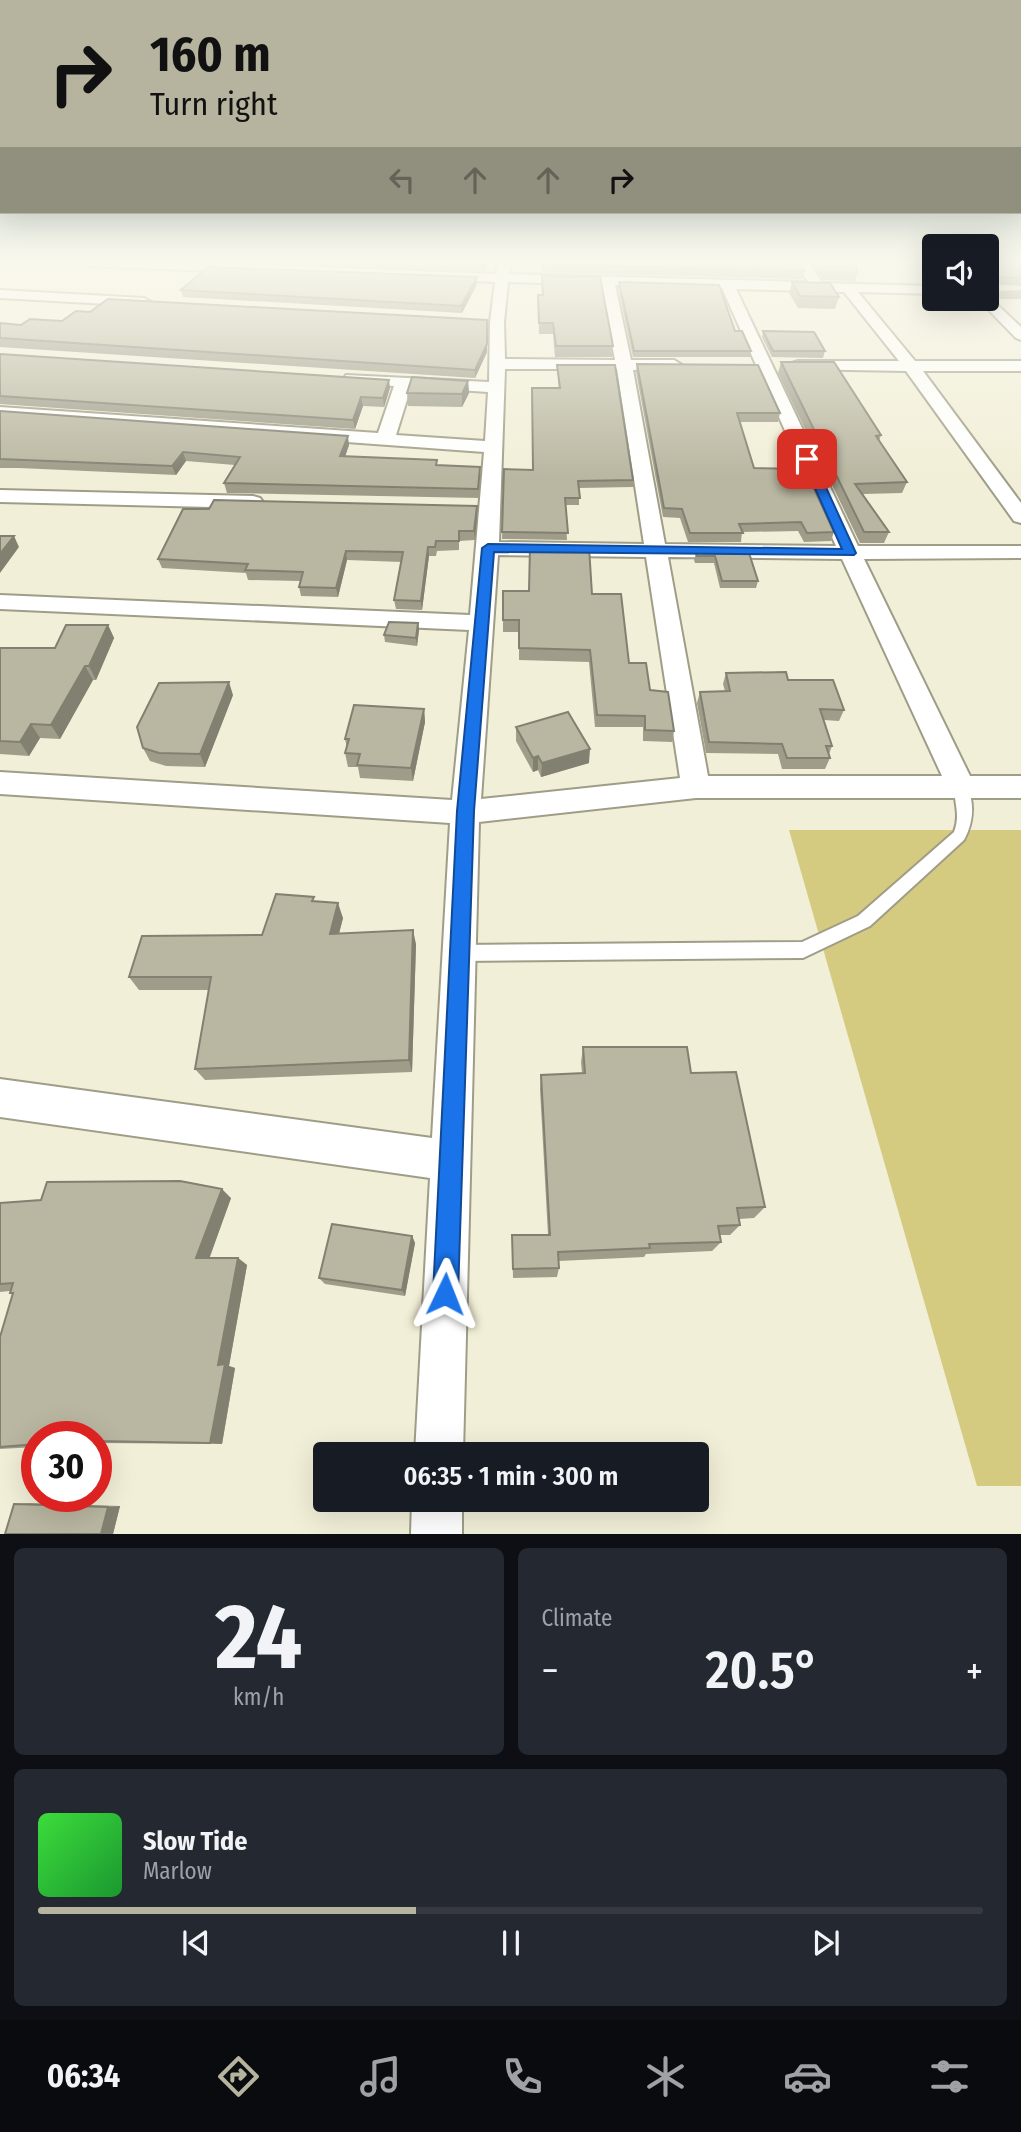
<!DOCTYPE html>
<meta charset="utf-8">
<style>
body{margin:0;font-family:"Fira Sans Condensed",sans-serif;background:#242831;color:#f1f3f6;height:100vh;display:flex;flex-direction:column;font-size:26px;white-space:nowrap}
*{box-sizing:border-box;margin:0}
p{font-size:23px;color:#9ea1a6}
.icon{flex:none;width:38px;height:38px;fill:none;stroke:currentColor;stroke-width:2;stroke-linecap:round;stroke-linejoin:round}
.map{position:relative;height:1534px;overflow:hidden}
.side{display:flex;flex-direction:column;gap:14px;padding:14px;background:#0d0f14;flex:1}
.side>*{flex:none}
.banner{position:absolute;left:0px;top:0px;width:1022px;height:214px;box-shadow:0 7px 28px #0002;background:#b6b49e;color:#111;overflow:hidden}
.tools{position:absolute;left:922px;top:234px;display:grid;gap:14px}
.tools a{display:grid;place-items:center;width:77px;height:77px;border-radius:7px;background:#171b24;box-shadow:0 7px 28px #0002;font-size:35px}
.speed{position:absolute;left:21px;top:1421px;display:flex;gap:14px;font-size:35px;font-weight:700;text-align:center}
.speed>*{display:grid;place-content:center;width:91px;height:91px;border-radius:50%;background:#171b24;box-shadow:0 7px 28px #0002;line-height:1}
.speed .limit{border:10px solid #d22;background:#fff;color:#111}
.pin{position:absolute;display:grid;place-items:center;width:60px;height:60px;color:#fff;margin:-30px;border-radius:14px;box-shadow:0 4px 10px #0006}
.me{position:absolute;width:77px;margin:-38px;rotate:2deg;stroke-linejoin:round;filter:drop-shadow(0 0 5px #0008)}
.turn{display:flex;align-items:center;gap:24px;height:147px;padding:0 35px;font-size:32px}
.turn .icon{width:91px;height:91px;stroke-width:2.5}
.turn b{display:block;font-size:49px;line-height:60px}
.lanes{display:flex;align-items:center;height:66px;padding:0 35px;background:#0003;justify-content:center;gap:35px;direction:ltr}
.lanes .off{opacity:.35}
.big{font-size:52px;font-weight:600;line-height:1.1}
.side .card{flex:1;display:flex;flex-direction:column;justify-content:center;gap:10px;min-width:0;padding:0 24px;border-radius:10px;background:#242831}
.side .dial{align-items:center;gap:0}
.dial b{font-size:91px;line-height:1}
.song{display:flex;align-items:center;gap:21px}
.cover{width:84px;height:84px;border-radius:10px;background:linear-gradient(135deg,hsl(120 70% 55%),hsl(130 70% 35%))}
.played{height:7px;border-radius:4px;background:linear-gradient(90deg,#b6b49e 40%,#363941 40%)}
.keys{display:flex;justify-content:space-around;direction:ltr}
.heat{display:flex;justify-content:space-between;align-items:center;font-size:38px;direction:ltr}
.side .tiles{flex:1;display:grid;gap:14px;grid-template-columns:1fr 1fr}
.card:last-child{grid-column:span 2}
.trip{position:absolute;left:313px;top:1442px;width:396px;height:70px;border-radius:7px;background:#171b24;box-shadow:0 7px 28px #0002;font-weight:600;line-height:70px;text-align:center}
.tabs{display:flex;height:112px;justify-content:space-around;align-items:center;background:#090b0e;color:#9ea1a6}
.tabs .icon{width:49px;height:49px}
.tabs .selected{color:#b6b49e}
.tabs b{font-size:32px;color:#f1f3f6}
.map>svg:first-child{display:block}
</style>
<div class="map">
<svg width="1021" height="1534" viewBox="0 0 1021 1534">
<rect width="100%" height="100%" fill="#f2efd8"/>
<!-- green -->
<path fill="#d4cb80" d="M789 830H1021V1486H977Z"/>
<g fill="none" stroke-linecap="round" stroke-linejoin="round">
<defs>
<path id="service" d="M961 781 966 783C975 803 974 821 964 840L870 926 803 958 460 961 454 958 452 953 454 948 460 945 802 942 858 916 954 832C962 811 951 799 956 783Z"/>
<path id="minor" d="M79 262H192L496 274 498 262H510L509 274 808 282 796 262H809L822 283 934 286V294L858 292 915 361H1021V371H923L1021 503V523L1014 521 906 371 792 369 790 366 792 363 798 361H899L844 292 736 289 858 546H1021V558L864 559 970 776H1021V798H696L479 822 463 1454H415L430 1178 0 1117V1079L432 1138 450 823 0 794V772L452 800 469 630 0 609V595L470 615 484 452 0 417V407L378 433 394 386 352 383 346 381 344 378 346 375 489 382 490 322 495 282 85 266ZM508 282 601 285 615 360 505 359 504 322ZM615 285 722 288 836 546 665 544 633 370H674L682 365 674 360H631ZM505 369H617L644 544 499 542ZM411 387 488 392 485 441 396 435ZM498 555 646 557 680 778 481 799ZM668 557 842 559 942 776H708Z
M0 290 144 298 151 302 144 306 0 298Z
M987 295 1021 327V340L1016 338 978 299H987Z
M0 490 253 496 260 498 263 502 260 506 253 508 0 502Z
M412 1500H462V1534H411Z"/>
</defs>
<!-- service casing -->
<use href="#service" stroke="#9f9d87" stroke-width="4"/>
<!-- minor casing -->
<use href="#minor" stroke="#9f9d87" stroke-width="4"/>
<!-- service -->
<use href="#service" fill="#fff" fill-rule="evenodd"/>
<!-- minor -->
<use href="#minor" fill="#fff" fill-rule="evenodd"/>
</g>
<!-- wall -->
<path fill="#9f9d8a" d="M264 262H489L484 271Z
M541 262 805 271 803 279 542 272Z
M811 262H856L857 273 855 281 823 280Z
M987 262H1021V286L987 284Z
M542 276 613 346 612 357H555L553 334H539L538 295H542Z
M477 277V284L462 313 183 297 181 290Z
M619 282 735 331 751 351 750 357H633L618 288Z
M792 282 839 297 835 309 798 308 789 293Z
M1021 290V299H996L999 291Z
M0 323 21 325 487 352 475 378 0 347Z
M763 331 825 351 823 358 772 357 762 337Z
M0 354 390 388 384 407 363 406 355 429 0 404Z
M781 362 881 435 879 441 907 482 902 493 863 494 889 532 884 543H860L778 373Z
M637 364 780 413 778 422H740L754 468 834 532 831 541 804 542 798 531 742 532 741 542H688L680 518 663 517 636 372Z
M557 365 633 480V487L579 488V505H565L567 540 502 539 504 469 533 470 559 388Z
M468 381 469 393 462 407 408 406 407 393Z
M0 411 349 445 345 457 437 460V465L480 476 479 498 227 493 224 483 235 465 186 461 176 475 19 468H0Z
M477 506V516L475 540 459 541V550L437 551 436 556H429L422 610 396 609 394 600 401 562 347 560 338 597 301 596 299 587 300 581 248 580 246 573 162 568 158 559Z
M696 553H749L758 581 756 588H720L714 563H695L694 560Z
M503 591 592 594 629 663 650 690 674 731 672 742 643 741V727H595L589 662 519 660V632H503Z
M418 623 419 630 417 646 385 642 384 635Z
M108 625 114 638 96 680H93L60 739 40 738 29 756 0 754V648H55Z
M726 673 788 680 844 710 839 721 824 720 832 746 829 754 830 758 825 769H782L778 754 706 753 697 703 700 692 725 691 723 684Z
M233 695 205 767 166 766 150 761 143 748Z
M424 709 425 722 413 781 360 778 358 767H348L345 753 347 748 345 739Z
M516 727 589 763 541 777 538 770 533 772 516 741Z
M315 901 343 918 339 934 416 944 412 1072 205 1080 195 1069 209 990H139L129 977 262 935Z
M583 1047 691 1073 765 1207 754 1218 739 1219 740 1225 730 1235H720L721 1242 712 1251 646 1254 644 1257 559 1261V1268L557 1277 513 1278 512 1235H548L540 1089 541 1075 582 1073 581 1062Z
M231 1198 209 1258H238L247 1265 229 1366 235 1368 222 1444 96 1443V1437H37V1447L0 1449V1337L13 1294 10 1293V1291L0 1292V1203Z
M412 1236 415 1243 405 1296 325 1284 319 1278Z
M29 1503 120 1506 113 1534 14 1504Z"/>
<!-- shaded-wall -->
<path fill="#828071" d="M485 262H489L484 271V264Z
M477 277V284L462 313 461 306Z
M487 320V352L475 378V370Z
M389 380 390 388 384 407 383 398Z
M468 381 469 393 462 407V394Z
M361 397 363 406 355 429 353 420Z
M348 436 349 445 342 465 340 456Z
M183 452 186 461 176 475 172 466Z
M477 506V516L475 540 474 531Z
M14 536 19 547 0 573V554Z
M428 547 429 556 422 610 421 601Z
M346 551 347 560 338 597 336 588Z
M418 623 419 630 417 646 416 638Z
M108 625 114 638 96 680 89 666Z
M85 666 93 680 60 739 51 725Z
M229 682 233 695 205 767 200 754Z
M424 709 425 722 413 781 411 768Z
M31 724 40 738 29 756 20 742Z
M590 749 589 763 541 777 542 763Z
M538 756V770L533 772V758Z
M338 903 343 918 335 948 330 934Z
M413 930 416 944 412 1072 409 1060Z
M222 1189 231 1198 207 1265 196 1258Z
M412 1236 415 1243 405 1296 402 1290Z
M238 1258 247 1265 229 1366 235 1368 222 1444 210 1443 218 1365Z
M120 1506 113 1534H101L108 1507Z"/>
<!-- building -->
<path fill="#b9b7a1" stroke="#828071" stroke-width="2" d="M433 262H485L484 264Z
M542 262H800L805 271 542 264Z
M819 262H856L857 273 826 272Z
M987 262H1021V278L990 277 988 279Z
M208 267 477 277 461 306 181 290Z
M542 276 600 277 613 346H556L553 323H539L538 295H543Z
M619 282 719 285 735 331H742L751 351H634Z
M792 282 830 283 839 297 800 296Z
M108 299 487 320V344L475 370 0 338V323L21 325 30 319 62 321 76 311 90 312Z
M763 331 814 332 825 351H773Z
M0 354 389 380 383 398 361 397 353 420 0 396Z
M781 362H834L881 435 876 436 907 482 855 484 889 532H864Z
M637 364 758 365 780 413H737L754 468 805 469 834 532 807 533 801 522 739 524 743 533H690L682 509 664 508Z
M557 365H615L633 480 578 481 580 498H565L568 533 502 532 504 469 533 470 532 388H560Z
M412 377 468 381 462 394 407 393Z
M0 411 348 436 340 456 437 460 436 465 480 467 478 489 224 483 240 457 183 452 172 466 0 459Z
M214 500 477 506 474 531H459V541H436L435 547H428L421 601 394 600 403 552 346 551 336 588 299 587 303 572 245 570 248 564 158 559 183 509H209Z
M0 536H14L0 554Z
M530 547H589L592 594H621L629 663H646L650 690 668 692 674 731 645 730V716L597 715 590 650 519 648V620H503V591H529Z
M696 553H749L758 581H722L715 556H697Z
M389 622 418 623 416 638 384 635Z
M66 625H108L89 666H85L51 725 31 724 20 742 0 741V648H55Z
M786 672 788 680H833L844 710 820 709 832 746H826L830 758H787L782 744 709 742 700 692 730 691 726 673Z
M229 682 200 754 159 753 143 748 137 727 159 683Z
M354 705 424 709 411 768 357 765 360 754 345 753 349 739H345Z
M568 712 590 749 542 763 538 756 533 758 516 727Z
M276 894 314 897 312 901 338 903 330 934 413 930 409 1060 195 1069 211 977H129L142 936 262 935Z
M583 1047H687L691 1073 736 1072 765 1207 737 1208 740 1225 718 1226 721 1242 649 1244 650 1248 558 1252 559 1268 513 1269 512 1235H550L541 1075 585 1073Z
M180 1181 222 1189 196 1258H238L218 1365 225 1364 210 1443 96 1441V1437H37V1444L0 1447V1337L13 1293H10L13 1283 0 1284V1203L41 1200 47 1182Z
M332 1224 412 1236 402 1290 319 1278Z
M14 1504 108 1507 101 1534H5Z"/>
<!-- sky -->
<linearGradient id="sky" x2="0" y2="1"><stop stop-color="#95b1ad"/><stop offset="0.55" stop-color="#f9f8ed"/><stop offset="1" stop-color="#f9f8ed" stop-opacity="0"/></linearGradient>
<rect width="1021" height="477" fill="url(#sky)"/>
<!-- route -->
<path fill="#1a73e8" stroke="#114b97" stroke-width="2" d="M807 456 813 459 856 553 854 555 494 552 474 811 458 1294 454 1303 445 1307 437 1303 433 1294 457 811 482 548 488 544 842 549 802 459Z"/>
</svg>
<div class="tools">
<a><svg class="icon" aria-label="sound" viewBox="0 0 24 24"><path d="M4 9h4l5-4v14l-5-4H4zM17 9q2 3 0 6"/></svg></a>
</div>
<div class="speed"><div class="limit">30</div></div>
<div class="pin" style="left:807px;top:459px;background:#d93025"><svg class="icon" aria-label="arrive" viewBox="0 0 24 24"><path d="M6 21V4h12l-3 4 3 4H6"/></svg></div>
<svg class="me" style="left:445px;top:1294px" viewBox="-20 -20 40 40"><path d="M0-17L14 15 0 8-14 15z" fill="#1a73e8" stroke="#fff" stroke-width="4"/></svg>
<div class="trip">06:35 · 1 min · 300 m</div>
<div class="banner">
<div class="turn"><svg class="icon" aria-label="right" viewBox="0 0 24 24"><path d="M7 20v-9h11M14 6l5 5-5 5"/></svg><div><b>160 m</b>Turn right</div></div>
<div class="lanes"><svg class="icon off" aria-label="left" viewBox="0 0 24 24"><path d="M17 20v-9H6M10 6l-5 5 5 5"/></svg><svg class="icon off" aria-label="ahead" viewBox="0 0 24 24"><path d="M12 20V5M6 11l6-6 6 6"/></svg><svg class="icon off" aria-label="ahead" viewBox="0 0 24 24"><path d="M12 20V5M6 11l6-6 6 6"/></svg><svg class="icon" aria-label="right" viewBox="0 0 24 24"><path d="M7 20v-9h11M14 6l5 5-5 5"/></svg></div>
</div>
</div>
<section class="side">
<div class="tiles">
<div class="card dial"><b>24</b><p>km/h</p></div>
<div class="card"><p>Climate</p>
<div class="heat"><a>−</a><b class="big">20.5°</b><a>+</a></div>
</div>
<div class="card">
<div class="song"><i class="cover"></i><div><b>Slow Tide</b><p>Marlow</p></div></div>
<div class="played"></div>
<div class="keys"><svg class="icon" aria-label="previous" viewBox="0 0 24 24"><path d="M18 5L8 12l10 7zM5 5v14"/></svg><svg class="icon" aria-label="pause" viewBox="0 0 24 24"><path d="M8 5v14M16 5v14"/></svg><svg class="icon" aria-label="next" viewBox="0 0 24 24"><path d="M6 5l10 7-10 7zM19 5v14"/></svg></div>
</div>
</div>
</section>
<nav class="tabs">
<b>06:34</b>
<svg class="icon selected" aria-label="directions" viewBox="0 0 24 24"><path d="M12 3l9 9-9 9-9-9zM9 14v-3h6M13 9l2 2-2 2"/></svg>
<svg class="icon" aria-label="music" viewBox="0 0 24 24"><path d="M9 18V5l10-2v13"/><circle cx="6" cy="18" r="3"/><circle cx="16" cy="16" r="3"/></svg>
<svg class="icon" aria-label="phone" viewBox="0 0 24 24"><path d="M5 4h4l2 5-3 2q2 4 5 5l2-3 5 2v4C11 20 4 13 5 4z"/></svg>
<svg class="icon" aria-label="climate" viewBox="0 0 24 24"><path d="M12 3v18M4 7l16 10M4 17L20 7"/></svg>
<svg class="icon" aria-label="car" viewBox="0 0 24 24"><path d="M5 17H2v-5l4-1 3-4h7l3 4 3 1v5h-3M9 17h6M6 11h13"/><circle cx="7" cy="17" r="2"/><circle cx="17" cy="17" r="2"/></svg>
<svg class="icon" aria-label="filters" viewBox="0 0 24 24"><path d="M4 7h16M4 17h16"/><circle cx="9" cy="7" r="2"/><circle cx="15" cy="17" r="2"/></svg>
</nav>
